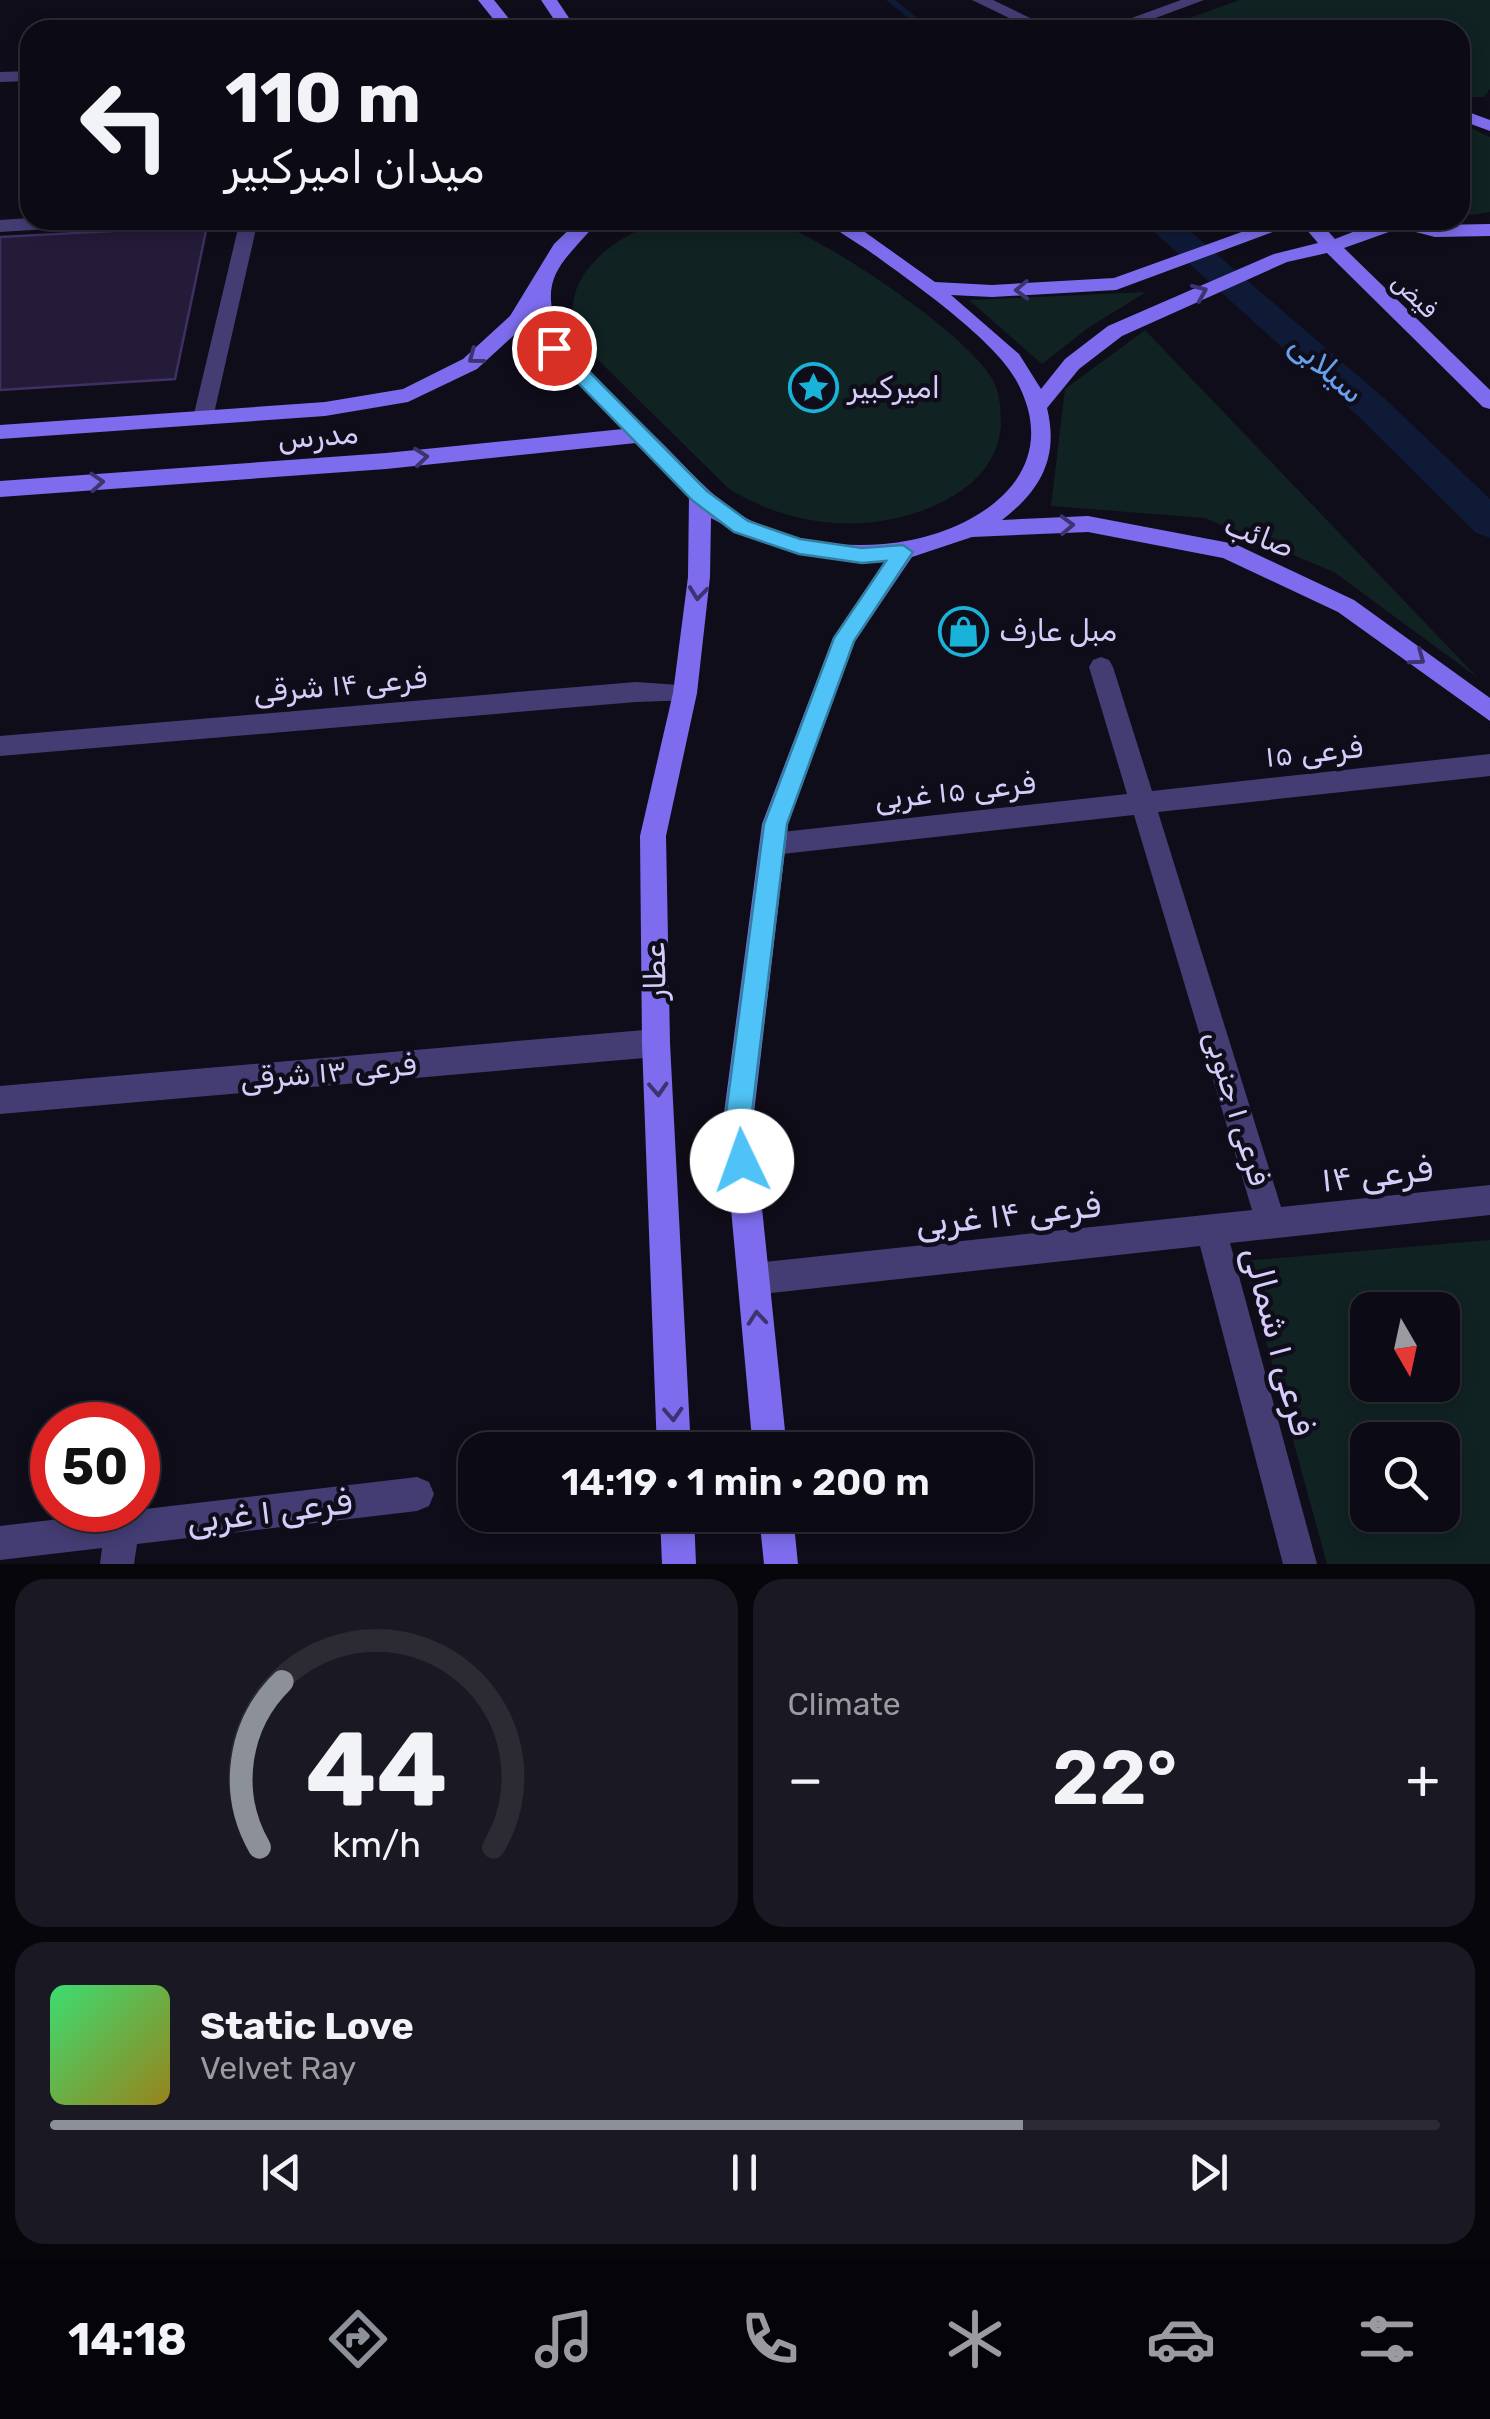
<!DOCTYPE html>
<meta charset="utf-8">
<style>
body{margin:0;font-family:Rubik,Cairo,sans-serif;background:#1a1822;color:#f1f3f6;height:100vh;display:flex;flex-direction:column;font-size:38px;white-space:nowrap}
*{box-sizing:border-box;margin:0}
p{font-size:32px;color:#9a9aa0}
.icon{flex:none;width:55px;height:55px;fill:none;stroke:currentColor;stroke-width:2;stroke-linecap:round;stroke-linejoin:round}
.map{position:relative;height:1564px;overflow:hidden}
.sheet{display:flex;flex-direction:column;gap:15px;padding:15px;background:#07060b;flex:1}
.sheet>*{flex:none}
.banner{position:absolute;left:20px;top:20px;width:1450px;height:210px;border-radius:30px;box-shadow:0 5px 15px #0003,0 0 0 2px #2c2b34;background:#0c0a14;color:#f1f3f6;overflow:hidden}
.needle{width:65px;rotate:171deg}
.buttons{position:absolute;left:1350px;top:1292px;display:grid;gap:20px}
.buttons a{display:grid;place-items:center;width:110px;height:110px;border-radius:20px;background:#0c0a14;box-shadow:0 5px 15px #0003,0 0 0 2px #2c2b34;font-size:50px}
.speed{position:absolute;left:30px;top:1402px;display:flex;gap:20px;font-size:50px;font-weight:700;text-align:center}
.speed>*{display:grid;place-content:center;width:130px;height:130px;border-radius:50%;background:#0c0a14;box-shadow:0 5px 15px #0003,0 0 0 2px #2c2b34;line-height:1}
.speed .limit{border:15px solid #d22;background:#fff;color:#111}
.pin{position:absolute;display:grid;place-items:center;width:85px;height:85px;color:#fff;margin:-42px;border:5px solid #fff;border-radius:50%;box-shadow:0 2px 10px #0007}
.me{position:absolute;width:110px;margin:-55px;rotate:357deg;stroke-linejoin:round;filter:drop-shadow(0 0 8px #0008)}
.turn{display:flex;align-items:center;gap:35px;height:210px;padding:0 40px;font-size:45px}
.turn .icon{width:130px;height:130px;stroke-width:2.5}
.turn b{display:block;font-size:70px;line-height:85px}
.big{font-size:75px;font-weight:600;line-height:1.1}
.sheet .card{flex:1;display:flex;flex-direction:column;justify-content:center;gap:15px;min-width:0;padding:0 35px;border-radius:30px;background:#1a1822}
.sheet .dial{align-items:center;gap:0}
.dial svg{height:260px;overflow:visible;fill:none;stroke:#2c2b34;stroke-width:7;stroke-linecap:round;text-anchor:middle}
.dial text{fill:#f1f3f6;stroke:none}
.song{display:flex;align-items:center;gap:30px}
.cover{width:120px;height:120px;border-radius:15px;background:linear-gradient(135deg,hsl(140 70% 55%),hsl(50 70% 35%))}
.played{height:10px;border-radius:5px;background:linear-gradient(90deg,#8c9099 70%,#2c2b34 70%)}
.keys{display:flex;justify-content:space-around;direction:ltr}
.heat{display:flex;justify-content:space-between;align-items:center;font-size:55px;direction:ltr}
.sheet .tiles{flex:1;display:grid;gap:15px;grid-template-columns:1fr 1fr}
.card:last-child{grid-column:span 2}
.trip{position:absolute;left:458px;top:1432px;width:575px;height:100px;border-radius:30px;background:#0c0a14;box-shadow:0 5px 15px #0003,0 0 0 2px #2c2b34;font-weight:600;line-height:100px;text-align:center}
.tabs{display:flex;height:160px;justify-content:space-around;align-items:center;background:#050408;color:#9a9aa0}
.tabs .icon{width:70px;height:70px}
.tabs .active{color:#8c9099}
.tabs b{font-size:45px;color:#f1f3f6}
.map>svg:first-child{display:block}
</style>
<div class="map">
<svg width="1490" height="1564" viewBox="0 0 1490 1564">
<rect width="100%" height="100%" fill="#100d1a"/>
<!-- green -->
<path fill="#112223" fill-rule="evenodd" d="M1240 0H1490V89L1484 97H1460V30H1155Z
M1460 123 1490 137V212L1460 217Z
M668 220C700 220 743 213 774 222 821 236 981 341 996 387 1000 397 1001 413 1001 424 999 457 980 480 953 496 884 536 797 531 729 489L589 351C584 343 576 332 574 323 563 270 625 229 668 220Z
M1146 292 1088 328 1042 364 969 300Z
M1145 330 1478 678 1334 572 1205 518 1051 506 1065 389Z
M1490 1240V1564H1327L1244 1261ZM1442 1310V1385H1368V1310ZM1442 1440V1515H1368V1440Z"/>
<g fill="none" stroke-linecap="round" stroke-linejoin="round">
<!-- stream -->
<path fill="#0f1a37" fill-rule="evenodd" d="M886 0H895L932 30H923Z"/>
<!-- canal -->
<path fill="#0f1a37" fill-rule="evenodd" d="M1141 220H1177L1384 398 1490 499V538L1476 533 1358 416Z"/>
</g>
<!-- building -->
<path fill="#241b39" stroke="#3f3062" stroke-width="2.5" d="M207 226 175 379 0 390V237Z"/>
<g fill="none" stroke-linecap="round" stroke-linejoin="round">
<!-- street -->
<path fill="#443d74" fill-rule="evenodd" d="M972 0H993L1055 30H1034Z
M1181 0H1204L1123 30H1099Z
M30 71V81L0 82V72Z
M30 218V220H106L97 226 0 232V220Z
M240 220H258L213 418 203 425 193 418Z
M1101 657 1109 660 1113 667 1152 791 1490 754V776L1158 812 1281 1207 1490 1185V1215L1230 1243 1317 1564H1283L1200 1246 754 1295 743 1290 738 1279 743 1268 754 1263 1252 1210 1134 815 773 855 764 852 760 844 764 836 773 833 1127 794 1089 667 1093 660Z
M636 682 693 686 697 693 693 700 636 702 0 756V736Z
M656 1029 666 1033 670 1043 666 1053 656 1057 0 1114V1086Z
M417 1477 429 1482 434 1494 429 1506 417 1511 137 1544 134 1564H100L102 1548 0 1560V1526Z"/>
<!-- secondary -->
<path fill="#7d6dee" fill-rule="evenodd" d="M478 0H494L518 30H502Z
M541 0H557L577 30H561Z
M1460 109 1490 120V131L1460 120Z
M579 220H599C559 268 535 276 563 345 597 379 631 413 665 446 694 475 720 507 758 524 797 541 841 548 884 544 969 537 1070 478 1016 380 994 339 908 279 869 251 855 241 837 232 826 220H848L935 282 992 285 1114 278 1275 220H1318L1335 239 1383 220H1414L1435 225 1490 224V236L1435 237 1400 228 1344 248 1490 390V409L1483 407 1327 253 1287 262 1122 336 1079 369 1047 408C1059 457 1041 490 1002 520L1088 516 1235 544 1354 600 1490 698V721L1338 612 1223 558 1088 532 972 537 912 557 855 641 788 824 753 1121 787 1450H753L723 1121 762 824 833 638 885 561C821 563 767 549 711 518L710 577 697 693 666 836 670 1043 691 1450H657L642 1043 640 836 673 693 688 577 689 496 636 443 386 469 0 497V481L386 453 623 429 547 353 533 312 524 326 477 369 408 402 325 416 0 439V425L325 402 403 389 463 359 510 316 554 244ZM1300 222 1318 243 1274 254 1108 326 1065 359 1041 389 1019 354 951 295 992 297 1116 290Z
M660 1515H694L696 1564H662Z
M759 1515H793L798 1564H764Z"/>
</g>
<!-- one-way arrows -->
<defs><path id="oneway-chevron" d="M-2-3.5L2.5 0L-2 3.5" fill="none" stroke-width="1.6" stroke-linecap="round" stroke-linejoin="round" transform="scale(2.5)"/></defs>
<g stroke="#3c336f">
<use href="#oneway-chevron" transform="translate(1022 290) rotate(178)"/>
<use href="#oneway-chevron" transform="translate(1200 292) rotate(-23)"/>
<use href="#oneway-chevron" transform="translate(475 357) rotate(143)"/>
<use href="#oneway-chevron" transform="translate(421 457) rotate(-6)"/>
<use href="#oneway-chevron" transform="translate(97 482) rotate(-4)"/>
<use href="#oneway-chevron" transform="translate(1067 525) rotate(-2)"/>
<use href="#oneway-chevron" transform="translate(698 593) rotate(96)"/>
<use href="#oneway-chevron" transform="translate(1418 658) rotate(36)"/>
<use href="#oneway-chevron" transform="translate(658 1089) rotate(87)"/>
<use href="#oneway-chevron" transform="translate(757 1318) rotate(-95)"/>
<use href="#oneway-chevron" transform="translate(673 1414) rotate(87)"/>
</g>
<!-- route -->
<path fill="#4fc3f7" stroke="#337fa1" stroke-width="2.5" d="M554 342 561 343 707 491 748 521 800 539 862 548 903 545 913 552 854 641 787 824 751 1121 755 1161 752 1170 742 1174 732 1170 725 1121 764 824 834 638 886 561 862 563 799 554 734 532 693 501 548 352 545 348Z"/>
<!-- icons -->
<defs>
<symbol id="sight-ring" viewBox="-11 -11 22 22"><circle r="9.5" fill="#100d1a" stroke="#19b2d8" stroke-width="1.5"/><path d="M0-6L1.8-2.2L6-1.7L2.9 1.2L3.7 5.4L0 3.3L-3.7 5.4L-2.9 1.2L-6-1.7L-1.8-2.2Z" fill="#19b2d8"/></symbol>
<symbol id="shop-ring" viewBox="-11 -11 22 22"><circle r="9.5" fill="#100d1a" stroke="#19b2d8" stroke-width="1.5"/><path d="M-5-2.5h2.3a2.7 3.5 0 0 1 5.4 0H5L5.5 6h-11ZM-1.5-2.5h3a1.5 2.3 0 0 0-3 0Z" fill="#19b2d8"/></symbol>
</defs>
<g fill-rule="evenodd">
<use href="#sight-ring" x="786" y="360" width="55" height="55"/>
<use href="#shop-ring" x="936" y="604" width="55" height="55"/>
</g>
<g text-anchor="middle" stroke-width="9" stroke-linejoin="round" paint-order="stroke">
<!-- far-street labels -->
<g font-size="25" fill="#d5ccf9" stroke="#100d1a">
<text transform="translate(1415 295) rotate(44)" y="9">فیض</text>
</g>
<!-- poi labels -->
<g font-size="30" fill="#d5ccf9" stroke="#100d1a" text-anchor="start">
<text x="848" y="398">امیرکبیر</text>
<text x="999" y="641">مبل عارف</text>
</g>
<!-- street labels -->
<g font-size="30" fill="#d5ccf9" stroke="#100d1a">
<text transform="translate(318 436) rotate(-4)" y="10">مدرس</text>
<text transform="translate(1259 536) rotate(21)" y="10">صائب</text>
<text transform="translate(340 685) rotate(-5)" y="10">فرعی ۱۴ شرقی</text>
<text transform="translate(1314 752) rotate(-6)" y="10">فرعی ۱۵</text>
<text transform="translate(955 791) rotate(-6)" y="10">فرعی ۱۵ غربی</text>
<text transform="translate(655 971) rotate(-91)" y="10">عطار</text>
<text transform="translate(328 1072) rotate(-5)" y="10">فرعی ۱۳ شرقی</text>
<text transform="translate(1237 1108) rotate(73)" y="10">فرعی ۱ جنوبی</text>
</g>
<!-- water labels -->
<g font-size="32" font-style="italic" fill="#65a1ed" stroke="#100d1a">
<text transform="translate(1327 368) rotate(41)" y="11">سیلابی</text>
</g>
<!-- near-street labels -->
<g font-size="35" fill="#d5ccf9" stroke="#100d1a">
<text transform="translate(1377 1174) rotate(-6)" y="12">فرعی ۱۴</text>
<text transform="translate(1008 1214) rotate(-6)" y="12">فرعی ۱۴ غربی</text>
<text transform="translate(1279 1341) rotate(75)" y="12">فرعی ۱ شمالی</text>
<text transform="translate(269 1511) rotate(-7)" y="12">فرعی ۱ غربی</text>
</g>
</g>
</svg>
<div class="buttons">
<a><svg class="needle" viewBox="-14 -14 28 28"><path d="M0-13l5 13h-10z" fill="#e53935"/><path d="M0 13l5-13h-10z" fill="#9a9aa0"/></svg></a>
<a><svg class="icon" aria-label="search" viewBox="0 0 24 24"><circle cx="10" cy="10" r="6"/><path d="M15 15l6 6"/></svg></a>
</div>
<div class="speed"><div class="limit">50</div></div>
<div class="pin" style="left:554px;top:348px;background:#d93025"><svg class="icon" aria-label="arrive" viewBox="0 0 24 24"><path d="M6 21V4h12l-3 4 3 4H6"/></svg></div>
<svg class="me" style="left:742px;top:1161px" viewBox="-20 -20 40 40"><circle r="19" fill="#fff"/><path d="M0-13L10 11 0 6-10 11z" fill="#4fc3f7"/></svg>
<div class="trip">14:19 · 1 min · 200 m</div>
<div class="banner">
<div class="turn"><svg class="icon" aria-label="left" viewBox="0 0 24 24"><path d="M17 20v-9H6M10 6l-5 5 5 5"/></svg><div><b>110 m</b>میدان امیرکبیر</div></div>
</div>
</div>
<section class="sheet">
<div class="tiles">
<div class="card dial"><svg viewBox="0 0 100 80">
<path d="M14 69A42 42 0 1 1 86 69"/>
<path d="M14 69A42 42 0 0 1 21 18" stroke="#8c9099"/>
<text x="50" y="56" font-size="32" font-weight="700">44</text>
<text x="50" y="72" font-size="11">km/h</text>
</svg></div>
<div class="card"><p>Climate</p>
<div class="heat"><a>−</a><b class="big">22°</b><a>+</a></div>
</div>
<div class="card">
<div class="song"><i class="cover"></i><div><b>Static Love</b><p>Velvet Ray</p></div></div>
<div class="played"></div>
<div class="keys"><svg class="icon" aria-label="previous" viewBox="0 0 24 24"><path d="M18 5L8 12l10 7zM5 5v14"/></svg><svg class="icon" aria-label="pause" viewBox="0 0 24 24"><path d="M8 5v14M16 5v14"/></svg><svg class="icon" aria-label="next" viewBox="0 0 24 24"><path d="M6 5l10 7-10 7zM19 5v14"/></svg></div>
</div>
</div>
</section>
<nav class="tabs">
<b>14:18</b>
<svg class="icon active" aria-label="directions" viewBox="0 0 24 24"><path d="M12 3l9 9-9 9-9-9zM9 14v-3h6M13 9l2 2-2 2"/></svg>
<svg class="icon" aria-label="music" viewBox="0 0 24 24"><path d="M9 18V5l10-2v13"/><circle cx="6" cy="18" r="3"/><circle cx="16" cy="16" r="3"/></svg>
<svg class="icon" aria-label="phone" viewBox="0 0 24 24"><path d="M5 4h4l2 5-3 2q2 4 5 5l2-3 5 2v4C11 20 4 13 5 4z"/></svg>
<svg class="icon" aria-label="climate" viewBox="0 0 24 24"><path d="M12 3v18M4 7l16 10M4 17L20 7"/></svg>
<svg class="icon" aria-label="car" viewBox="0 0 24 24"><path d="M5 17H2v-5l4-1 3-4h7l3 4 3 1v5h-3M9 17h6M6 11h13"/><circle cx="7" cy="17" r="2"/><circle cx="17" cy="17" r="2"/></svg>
<svg class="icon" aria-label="filters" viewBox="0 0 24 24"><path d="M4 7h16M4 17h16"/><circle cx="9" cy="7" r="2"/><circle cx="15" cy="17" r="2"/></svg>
</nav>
